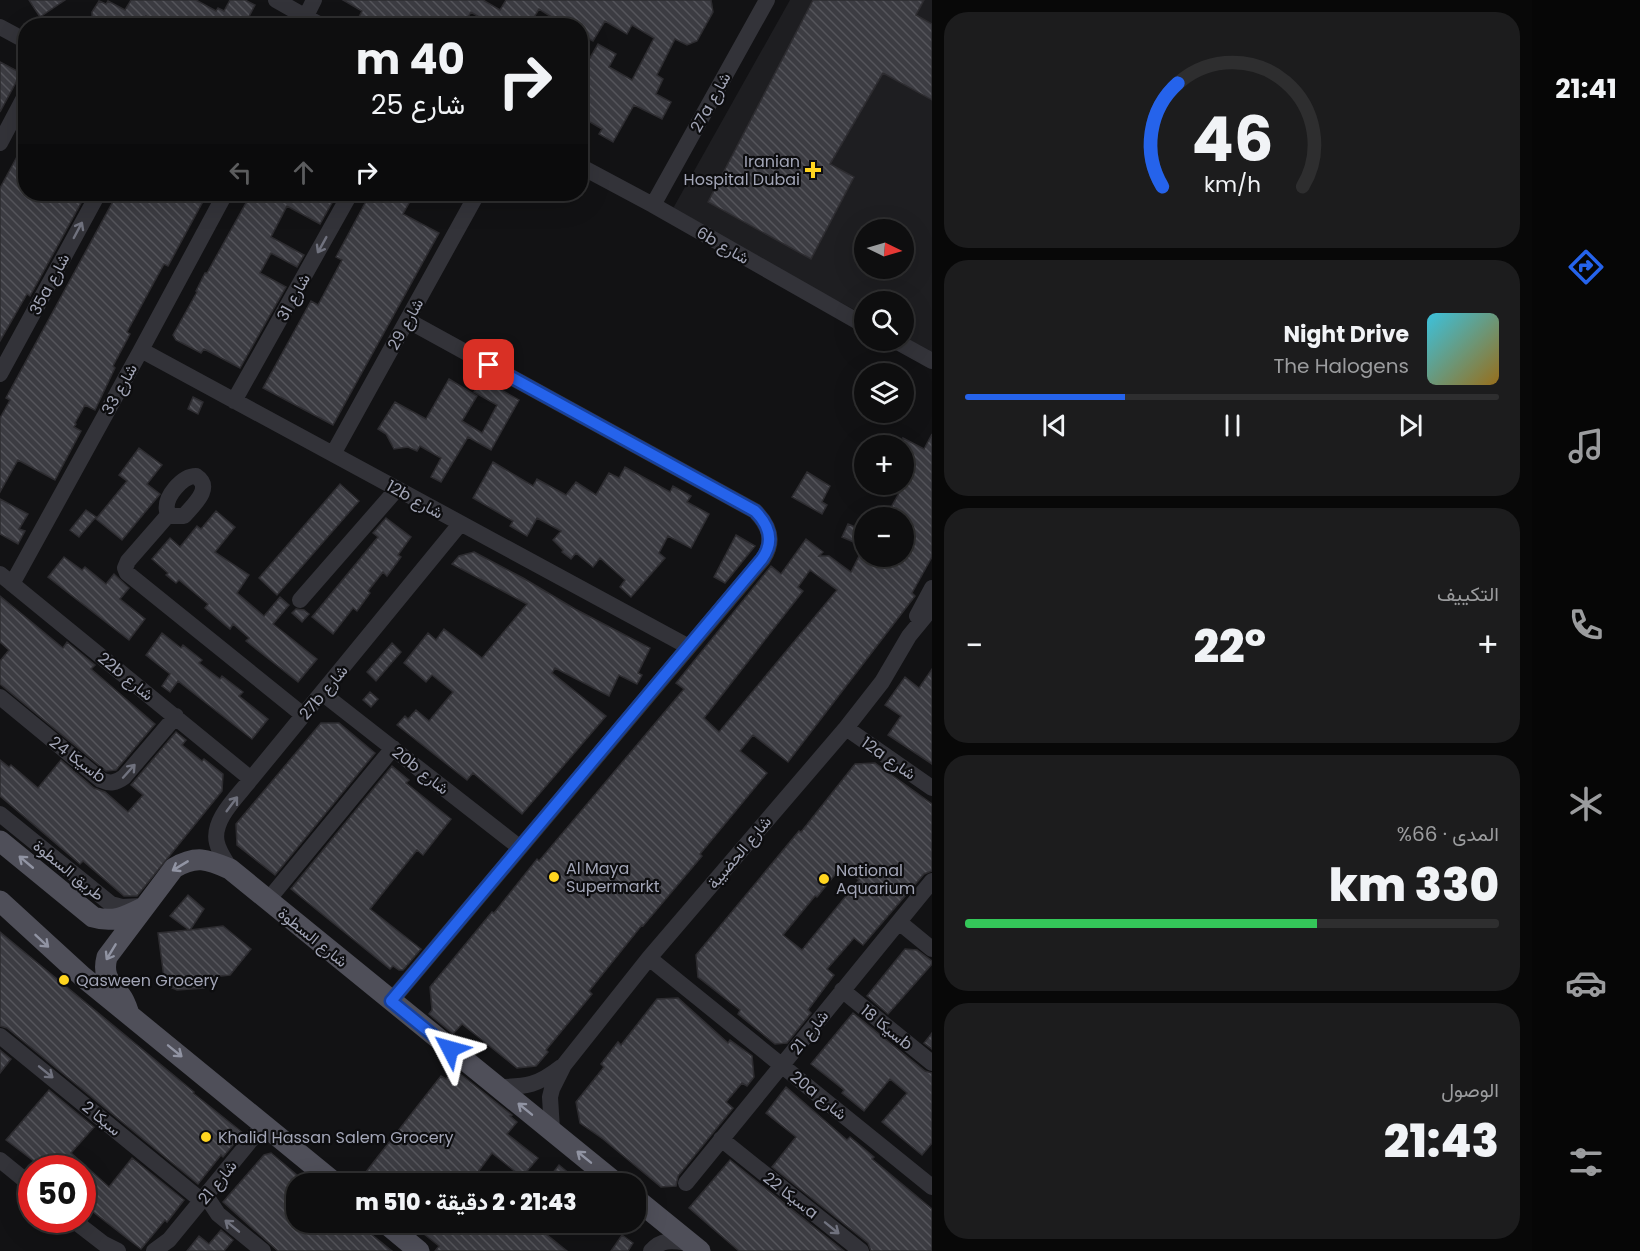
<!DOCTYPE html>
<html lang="ar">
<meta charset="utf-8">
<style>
body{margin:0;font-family:Poppins,Vazirmatn,sans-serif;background:#1c1c1d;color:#f1f3f6;direction:rtl;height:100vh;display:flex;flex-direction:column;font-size:22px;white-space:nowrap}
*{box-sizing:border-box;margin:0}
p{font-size:20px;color:#9b9c9e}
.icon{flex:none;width:33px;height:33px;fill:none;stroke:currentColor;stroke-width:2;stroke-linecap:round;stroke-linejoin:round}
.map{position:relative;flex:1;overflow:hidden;direction:ltr}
.sheet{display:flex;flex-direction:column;gap:12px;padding:12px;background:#080808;width:600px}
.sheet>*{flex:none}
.banner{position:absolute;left:18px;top:18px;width:570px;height:183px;border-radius:24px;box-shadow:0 6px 24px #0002,0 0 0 2px #2e2e2f;direction:rtl;background:#0e0e0f;color:#f1f3f6;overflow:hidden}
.needle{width:39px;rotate:95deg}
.controls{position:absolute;left:854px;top:219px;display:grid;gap:12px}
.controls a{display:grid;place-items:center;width:60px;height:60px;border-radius:50%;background:#0e0e0f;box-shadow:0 6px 24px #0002,0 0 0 2px #2e2e2f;font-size:30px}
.speed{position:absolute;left:18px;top:1155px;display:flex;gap:12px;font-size:30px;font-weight:700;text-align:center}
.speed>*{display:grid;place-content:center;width:78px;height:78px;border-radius:50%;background:#0e0e0f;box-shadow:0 6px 24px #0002,0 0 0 2px #2e2e2f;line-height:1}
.speed .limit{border:9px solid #d22;background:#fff;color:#111}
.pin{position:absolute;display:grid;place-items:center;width:51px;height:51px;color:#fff;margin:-26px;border-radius:12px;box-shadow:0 3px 9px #0006}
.me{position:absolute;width:66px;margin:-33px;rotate:309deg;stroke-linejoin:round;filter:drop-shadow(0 0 4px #0008)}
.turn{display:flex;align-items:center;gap:21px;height:126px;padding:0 24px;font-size:27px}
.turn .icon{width:78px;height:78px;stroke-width:2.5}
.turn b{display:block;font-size:42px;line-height:51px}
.lanes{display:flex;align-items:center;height:57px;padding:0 24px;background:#0003;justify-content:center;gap:30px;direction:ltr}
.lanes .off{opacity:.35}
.big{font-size:45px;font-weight:800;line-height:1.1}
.sheet .widget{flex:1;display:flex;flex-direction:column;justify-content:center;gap:9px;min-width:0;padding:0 21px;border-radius:24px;background:#1c1c1d}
.sheet .dial{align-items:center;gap:0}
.dial svg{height:156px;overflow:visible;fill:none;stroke:#2e2e2f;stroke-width:7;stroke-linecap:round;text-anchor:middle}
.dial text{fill:#f1f3f6;stroke:none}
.song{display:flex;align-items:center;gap:18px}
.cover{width:72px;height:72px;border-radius:9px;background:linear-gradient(135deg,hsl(190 70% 55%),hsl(40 70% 35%))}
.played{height:6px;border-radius:3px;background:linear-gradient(90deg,#2563eb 30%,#2e2e2f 30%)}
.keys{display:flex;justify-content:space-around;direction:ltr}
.heat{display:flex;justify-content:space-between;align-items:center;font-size:33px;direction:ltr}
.charge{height:9px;border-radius:4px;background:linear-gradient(90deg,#34c759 66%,#2e2e2f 0)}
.trip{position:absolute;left:286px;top:1173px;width:360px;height:60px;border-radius:24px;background:#0e0e0f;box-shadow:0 6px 24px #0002,0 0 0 2px #2e2e2f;font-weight:800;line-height:60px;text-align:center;direction:rtl}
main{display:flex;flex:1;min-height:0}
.tabs{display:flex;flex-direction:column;width:108px;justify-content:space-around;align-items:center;background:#060606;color:#9b9c9e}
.tabs .icon{width:42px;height:42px}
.tabs .active{color:#2563eb}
.tabs b{font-size:27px;color:#f1f3f6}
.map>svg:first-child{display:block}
</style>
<main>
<nav class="tabs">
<b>21:41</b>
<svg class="icon active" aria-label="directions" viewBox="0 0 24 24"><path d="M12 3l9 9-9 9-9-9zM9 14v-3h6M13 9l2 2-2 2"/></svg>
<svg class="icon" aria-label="music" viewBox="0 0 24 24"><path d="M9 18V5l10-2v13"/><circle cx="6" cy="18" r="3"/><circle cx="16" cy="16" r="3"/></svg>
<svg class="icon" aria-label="phone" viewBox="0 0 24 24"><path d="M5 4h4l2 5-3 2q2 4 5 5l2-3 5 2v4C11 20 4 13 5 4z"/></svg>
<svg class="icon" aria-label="climate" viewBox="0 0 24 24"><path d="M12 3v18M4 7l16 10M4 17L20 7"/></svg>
<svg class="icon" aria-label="car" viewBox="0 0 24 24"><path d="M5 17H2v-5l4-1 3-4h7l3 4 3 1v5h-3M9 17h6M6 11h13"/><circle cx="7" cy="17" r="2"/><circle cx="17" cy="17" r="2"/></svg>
<svg class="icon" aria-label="filters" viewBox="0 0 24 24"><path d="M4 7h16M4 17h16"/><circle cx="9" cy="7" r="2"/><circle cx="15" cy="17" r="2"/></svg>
</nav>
<section class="sheet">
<div class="widget dial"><svg viewBox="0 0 100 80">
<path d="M14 69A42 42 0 1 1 86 69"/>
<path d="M14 69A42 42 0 0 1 22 16" stroke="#2563eb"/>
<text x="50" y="56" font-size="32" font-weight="700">46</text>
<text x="50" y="72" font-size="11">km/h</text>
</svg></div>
<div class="widget">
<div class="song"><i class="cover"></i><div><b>Night Drive</b><p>The Halogens</p></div></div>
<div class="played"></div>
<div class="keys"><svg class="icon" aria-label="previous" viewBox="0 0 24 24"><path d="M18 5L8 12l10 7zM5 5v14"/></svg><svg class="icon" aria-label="pause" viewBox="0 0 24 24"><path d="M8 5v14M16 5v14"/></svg><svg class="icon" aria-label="next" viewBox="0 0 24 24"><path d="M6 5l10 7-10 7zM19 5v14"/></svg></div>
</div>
<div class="widget"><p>التكييف</p>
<div class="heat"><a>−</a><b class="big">22°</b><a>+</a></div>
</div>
<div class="widget"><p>المدى · 66%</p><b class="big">330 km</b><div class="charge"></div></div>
<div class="widget"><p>الوصول</p><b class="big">21:43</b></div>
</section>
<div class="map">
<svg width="932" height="1251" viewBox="0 0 932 1251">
<defs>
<pattern id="building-back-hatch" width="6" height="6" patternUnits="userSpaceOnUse" patternTransform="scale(1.5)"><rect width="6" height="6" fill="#3c3c42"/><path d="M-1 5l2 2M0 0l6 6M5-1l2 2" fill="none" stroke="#55555b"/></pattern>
</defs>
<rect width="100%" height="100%" fill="#121214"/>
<!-- built -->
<path fill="#1e1e21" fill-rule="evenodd" d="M790 0H932V352L903 336V302H864V315L671 212ZM864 230H903V268H864Z"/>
<!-- building -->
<path fill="url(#building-back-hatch)" stroke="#2d2c30" stroke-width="1.5" fill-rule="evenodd" d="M29 0H65L40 17Z
M131 0H196L216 11 218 8 224 11 230 0H245L255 5 244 26H163L146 16 142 26H96L92 19V12L99 1 106 4 108 1 125 10Z
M343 0H483L500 10 506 0H711L713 12 697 41 687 45 675 39 657 75 663 79 656 94 671 102 662 119 634 105 613 142 599 134 602 129 580 116V75L598 44 616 54 609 67 632 80 654 38 632 25 627 34 605 21 593 41 580 34V26H566L539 9 529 26H494L471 12 463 26H394L385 20 382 26H369L358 19 362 11Z
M813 0H924L916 15 932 24V100L883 73 830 164 854 177 811 259 708 202Z
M0 62 21 73 0 112Z
M26 140V194H64L73 199 76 194H86L30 296 27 294 0 341V188Z
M117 194H207L168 266 164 264 127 332 130 334 113 366 115 368 95 410 85 405 75 423 76 424 74 427 81 431 55 480 18 460 0 492V418L10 400 6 398Z
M251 194H337L320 224 287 206 271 237 304 255 297 267 271 253 260 273 286 287 240 368 204 349 201 353 176 340 173 335 197 292 196 291 205 273H207Z
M370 194H414L403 214 439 233 333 425 263 388 311 301 318 305 342 260 336 257Z
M449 379 477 396 462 421 482 433 497 405 474 392 482 379 519 400 491 450 468 437 441 482 431 477 441 458 420 446 417 451 408 447 394 449 386 434 378 429 395 402 426 419Z
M193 397 203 402 198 414 188 409Z
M932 434V557L912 593 915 596 788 762 753 735 740 751 767 773 700 854 702 856 643 926 642 925 589 991 592 994 546 1050 548 1052 536 1066 517 1068 462 1024 453 1034 429 1014 432 1010 430 987 492 912 494 913 537 859 539 861 684 689 676 683 771 566 781 574 806 539 823 552 819 556H829L851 572 864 546V556H903V518H885L903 486V438L924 449ZM810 570 837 590 719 732 704 718 803 591 798 587Z
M139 448 162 465 147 484 160 494 122 540 96 519 127 481 119 475Z
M493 462 533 486 537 479 566 495 576 482 596 495 609 473 619 478 625 467 670 492 673 486 691 496 687 502 709 514 691 548 668 536 659 553 665 558 631 597 620 587 625 580 600 558 593 567 576 553 571 559 562 552 563 550 553 540 561 531 537 518 527 536 510 526 513 521 473 498Z
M807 472 830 486 822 502 827 505 822 514 792 497Z
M340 484 359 501 277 595 259 578Z
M0 499 28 514 19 529 25 531 18 544 0 534Z
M86 510 96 517 79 537 70 530Z
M216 511 235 527 215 552 249 575 237 593 264 616 280 597 289 605 273 624 317 659 298 682 246 641 249 638 233 624 230 629 205 608 208 604 179 580 176 583 166 575 168 573 152 559 170 538 180 547 197 526 201 529Z
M386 518 411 537 398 555 401 557 387 576 383 572 368 591 370 593 357 611 353 608 333 634 312 617 378 537 373 533Z
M848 524 862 530 856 543 842 537Z
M736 535 755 546 725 583 714 577Z
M474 552 523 578 575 609 650 648 638 673 642 675 637 684 619 675 609 696 555 668 552 673 606 716 522 814 473 773 467 780 397 725 405 716 408 719 416 710 429 721 453 692 432 675 426 682 404 663 428 633 436 640 444 629 482 658 527 604 452 564 459 556Z
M64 557 82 570 85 567 106 584 114 574 129 588 120 599 145 619 129 640 48 577Z
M0 596 63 648 67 642 95 665 91 669 155 724 116 770 106 771 0 684V661L9 650 0 642Z
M296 609 304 610 309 614 302 622 292 613Z
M162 633 181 648 183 645 202 660 199 663 220 679 222 676 243 692 239 696 268 719 252 739 178 681 170 692 162 686 170 674 146 655Z
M392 643 401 652 376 681 367 672Z
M932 669V764L888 735 901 716 885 705 905 677 919 688Z
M370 692 378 699 371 707 363 700Z
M321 723H339L375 753 275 875 237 845 236 824Z
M176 732 186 740 182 745 202 761 204 759 223 774 222 791 137 896H124L83 861 80 864 0 796V760L9 767 11 765 38 788 61 760 94 788 105 792 128 812 143 795 131 785Z
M875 763 932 804V871L924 874 863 945 854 938 827 969 834 975 808 1010 811 1013 787 1043 775 1044 738 1014 740 1010 698 977 696 955 799 831 801 832 855 764ZM841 867 859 880 802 950 783 935 815 896 817 897Z
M392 766 409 780 406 783 451 819 423 855 417 850 370 909 421 949 403 970H399L393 966 390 969 291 889Z
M188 895 204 909 190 930 223 926 251 949 230 975 203 978 204 988 177 990 165 985 158 933 189 930 170 916Z
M0 932 194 1092 193 1093 243 1133 223 1157 221 1155 198 1184 7 1028 0 1026Z
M905 949 917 950 932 961V964L888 1014 867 996Z
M678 998 728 1043 730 1040 752 1056 754 1077 747 1086 742 1083 726 1102 733 1108 678 1176 676 1186 661 1187 603 1139 580 1123 576 1102 604 1067 601 1064 618 1042 621 1045 657 999Z
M853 1013 925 1071 932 1073V1143L922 1155 882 1122 907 1093 890 1079 864 1111 842 1093 844 1090 811 1064Z
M932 1033V1049L924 1043Z
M0 1050 11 1059 0 1073Z
M454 1069 512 1115 510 1116 517 1122 507 1134 538 1158 522 1177 492 1153 469 1184H370L362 1177 441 1076 446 1079Z
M786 1087 847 1140 850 1137 874 1157 872 1159 932 1209V1251H871L868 1243 772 1167 796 1137 766 1113Z
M49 1090 94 1127 71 1153 109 1187 132 1158 184 1200 167 1222 165 1220 141 1249 92 1211 93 1209 82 1200V1168H43L6 1140Z
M271 1153 297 1175V1222H356L392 1251H278L223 1202 264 1155Z
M730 1160 844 1251H739L689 1208Z
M559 1165 582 1184H544Z
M409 1222H483L498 1234 506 1222H546L541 1230 567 1251H435L439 1246Z
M221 1230 233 1240 224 1251H187L199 1236 209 1244Z
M622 1235 633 1243 628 1251H611Z"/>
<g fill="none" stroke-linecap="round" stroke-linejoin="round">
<!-- minor -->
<path stroke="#333339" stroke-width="16" d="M276 0 322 26
M306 16 314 0
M0 27 26 41
M0 143 26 94
M580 166 653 205 864 325
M653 205 767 0
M894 340 932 361
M141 350 689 647
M0 374 98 194
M234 401 350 194
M333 454 477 194
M196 476C214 488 193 505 184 516H172L167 511C164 497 182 476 196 476Z
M169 514 128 561 125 568 127 573 303 715
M0 574 251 779
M12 584 141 350 225 194
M300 600 397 489
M917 616 932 588
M322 693 519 847
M0 697 101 780C110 784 116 783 124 777L176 716
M846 728 932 788
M0 814 111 904 122 907 142 906
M230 869C226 861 219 852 217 843 211 820 238 796 251 779L460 524
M268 900 393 748
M899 922 932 949
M649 958 932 1187
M842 990 932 1063
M391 1001 763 559C775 541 769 525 755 511L407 320
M0 1036 202 1201
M498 1087C527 1087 538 1085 561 1067
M552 1130 550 1097 552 1089 564 1065 649 958 846 728 882 682 909 636 932 608
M721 1139 861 1251
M0 1160 32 1186
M686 1183 932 881
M206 1196 218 1214 263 1251
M73 1220 104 1244 118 1251
M154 1251 169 1240 264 1124
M651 1251C662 1238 674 1241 690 1243"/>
<!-- major -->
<path stroke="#4f4f59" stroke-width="21" d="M0 841 93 917C113 923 125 917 143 908
M0 901 83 977 336 1184
M129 1014C127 1008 125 1001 121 996 110 982 102 976 107 957L174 868C196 855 207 859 230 869L617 1184
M636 1199 700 1251
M384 1222 419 1251"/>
</g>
<!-- one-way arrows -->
<defs><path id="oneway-shaft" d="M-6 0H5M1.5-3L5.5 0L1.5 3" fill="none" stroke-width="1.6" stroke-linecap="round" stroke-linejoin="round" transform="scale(1.5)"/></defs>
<g stroke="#70727e">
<use href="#oneway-shaft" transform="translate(78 230) rotate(-62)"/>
<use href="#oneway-shaft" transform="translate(322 245) rotate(119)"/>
<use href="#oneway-shaft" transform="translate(129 771) rotate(-48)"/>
<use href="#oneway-shaft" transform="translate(232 804) rotate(-53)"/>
<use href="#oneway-shaft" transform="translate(46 1072) rotate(39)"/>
<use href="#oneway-shaft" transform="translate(232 1226) rotate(-141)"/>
<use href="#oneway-shaft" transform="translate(832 1228) rotate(39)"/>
</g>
<g stroke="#9194a3">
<use href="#oneway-shaft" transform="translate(26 862) rotate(-140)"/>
<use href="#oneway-shaft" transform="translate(180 866) rotate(149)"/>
<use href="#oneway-shaft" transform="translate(42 941) rotate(43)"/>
<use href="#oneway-shaft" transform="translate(111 952) rotate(121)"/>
<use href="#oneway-shaft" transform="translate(175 1051) rotate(39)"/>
<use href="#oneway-shaft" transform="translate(525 1109) rotate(-141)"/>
<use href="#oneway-shaft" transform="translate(584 1157) rotate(-141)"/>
</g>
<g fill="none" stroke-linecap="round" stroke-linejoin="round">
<defs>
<path id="route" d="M450 1049 391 1001 762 559C775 541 769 525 755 511L489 365"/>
</defs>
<!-- route casing -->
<use href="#route" stroke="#184099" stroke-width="15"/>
<!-- route -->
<use href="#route" stroke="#2563eb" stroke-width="10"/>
</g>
<!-- markers -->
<g fill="#ffd51f" stroke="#0d0d0f" stroke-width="2">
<path d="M810 161h6v6h6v6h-6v6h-6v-6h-6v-6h6z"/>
<circle cx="554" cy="877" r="6"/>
<circle cx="824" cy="879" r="6"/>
<circle cx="64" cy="980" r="6"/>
<circle cx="206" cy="1137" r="6"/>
</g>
<g text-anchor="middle" stroke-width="4.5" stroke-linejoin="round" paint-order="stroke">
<!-- street labels -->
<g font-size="16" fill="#a2a5b6" stroke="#0d0d0f">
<text transform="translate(710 102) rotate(-61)" y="6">27a شارع</text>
<text transform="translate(723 245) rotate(30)" y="6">6b شارع</text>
<text transform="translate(49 284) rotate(-62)" y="6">35a شارع</text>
<text transform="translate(293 297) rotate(-61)" y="6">شارع 31</text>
<text transform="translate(405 324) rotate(-61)" y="6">شارع 29</text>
<text transform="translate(119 389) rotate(-61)" y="6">شارع 33</text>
<text transform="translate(415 499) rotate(29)" y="6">12b شارع</text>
<text transform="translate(126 676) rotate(39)" y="6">22b شارع</text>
<text transform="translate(323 692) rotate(-50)" y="6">27b شارع</text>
<text transform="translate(889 758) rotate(35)" y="6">12a شارع</text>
<text transform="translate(78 759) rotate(37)" y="6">سيكا 24b</text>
<text transform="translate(421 770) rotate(38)" y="6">20b شارع</text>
<text transform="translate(739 852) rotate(-50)" y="6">شارع الحضيبة</text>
<text transform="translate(69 870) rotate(39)" y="6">طريق السطوة</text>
<text transform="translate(313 937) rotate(39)" y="6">شارع السطوة</text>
<text transform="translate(887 1027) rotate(39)" y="6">سيكا 18b</text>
<text transform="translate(809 1032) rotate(-52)" y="6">شارع 21</text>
<text transform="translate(819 1095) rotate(39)" y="6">20a شارع</text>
<text transform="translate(102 1118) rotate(39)" y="6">سيكا 2</text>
<text transform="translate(217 1182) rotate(-51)" y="6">شارع 21</text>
<text transform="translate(791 1195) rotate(38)" y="6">سيكا 22a</text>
</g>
<!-- poi labels -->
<g font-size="16" fill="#a2a5b6" stroke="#0d0d0f" text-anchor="start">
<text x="800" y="167" text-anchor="end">Iranian<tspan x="800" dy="18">Hospital Dubai</tspan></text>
<text x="566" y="874">Al Maya<tspan x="566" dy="18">Supermarkt</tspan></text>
<text x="836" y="876">National<tspan x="836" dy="18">Aquarium</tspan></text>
<text x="76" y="986">Qasween Grocery</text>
<text x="218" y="1143">Khalid Hassan Salem Grocery</text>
</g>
</g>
</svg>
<div class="controls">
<a><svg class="needle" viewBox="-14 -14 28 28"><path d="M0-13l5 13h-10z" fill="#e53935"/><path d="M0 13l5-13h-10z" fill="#9b9c9e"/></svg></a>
<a><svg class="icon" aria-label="search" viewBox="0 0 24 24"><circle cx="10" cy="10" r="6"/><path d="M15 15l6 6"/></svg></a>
<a><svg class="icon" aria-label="layers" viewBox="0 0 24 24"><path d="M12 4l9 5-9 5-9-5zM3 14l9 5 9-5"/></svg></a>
<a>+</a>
<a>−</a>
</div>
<div class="speed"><div class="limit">50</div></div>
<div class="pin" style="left:489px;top:365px;background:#d93025"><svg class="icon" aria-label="arrive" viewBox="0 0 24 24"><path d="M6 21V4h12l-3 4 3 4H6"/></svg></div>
<svg class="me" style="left:450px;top:1049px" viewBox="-20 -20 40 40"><path d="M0-17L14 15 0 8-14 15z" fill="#2563eb" stroke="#fff" stroke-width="4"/></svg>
<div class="trip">21:43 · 2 دقيقة · 510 m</div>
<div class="banner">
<div class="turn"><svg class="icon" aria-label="right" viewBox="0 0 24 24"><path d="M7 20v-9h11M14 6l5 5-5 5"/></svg><div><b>40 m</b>شارع 25</div></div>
<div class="lanes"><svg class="icon off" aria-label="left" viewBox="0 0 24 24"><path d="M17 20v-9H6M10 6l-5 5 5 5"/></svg><svg class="icon off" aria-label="ahead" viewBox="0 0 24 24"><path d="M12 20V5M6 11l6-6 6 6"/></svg><svg class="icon" aria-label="right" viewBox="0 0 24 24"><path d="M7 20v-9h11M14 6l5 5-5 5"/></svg></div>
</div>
</div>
</main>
